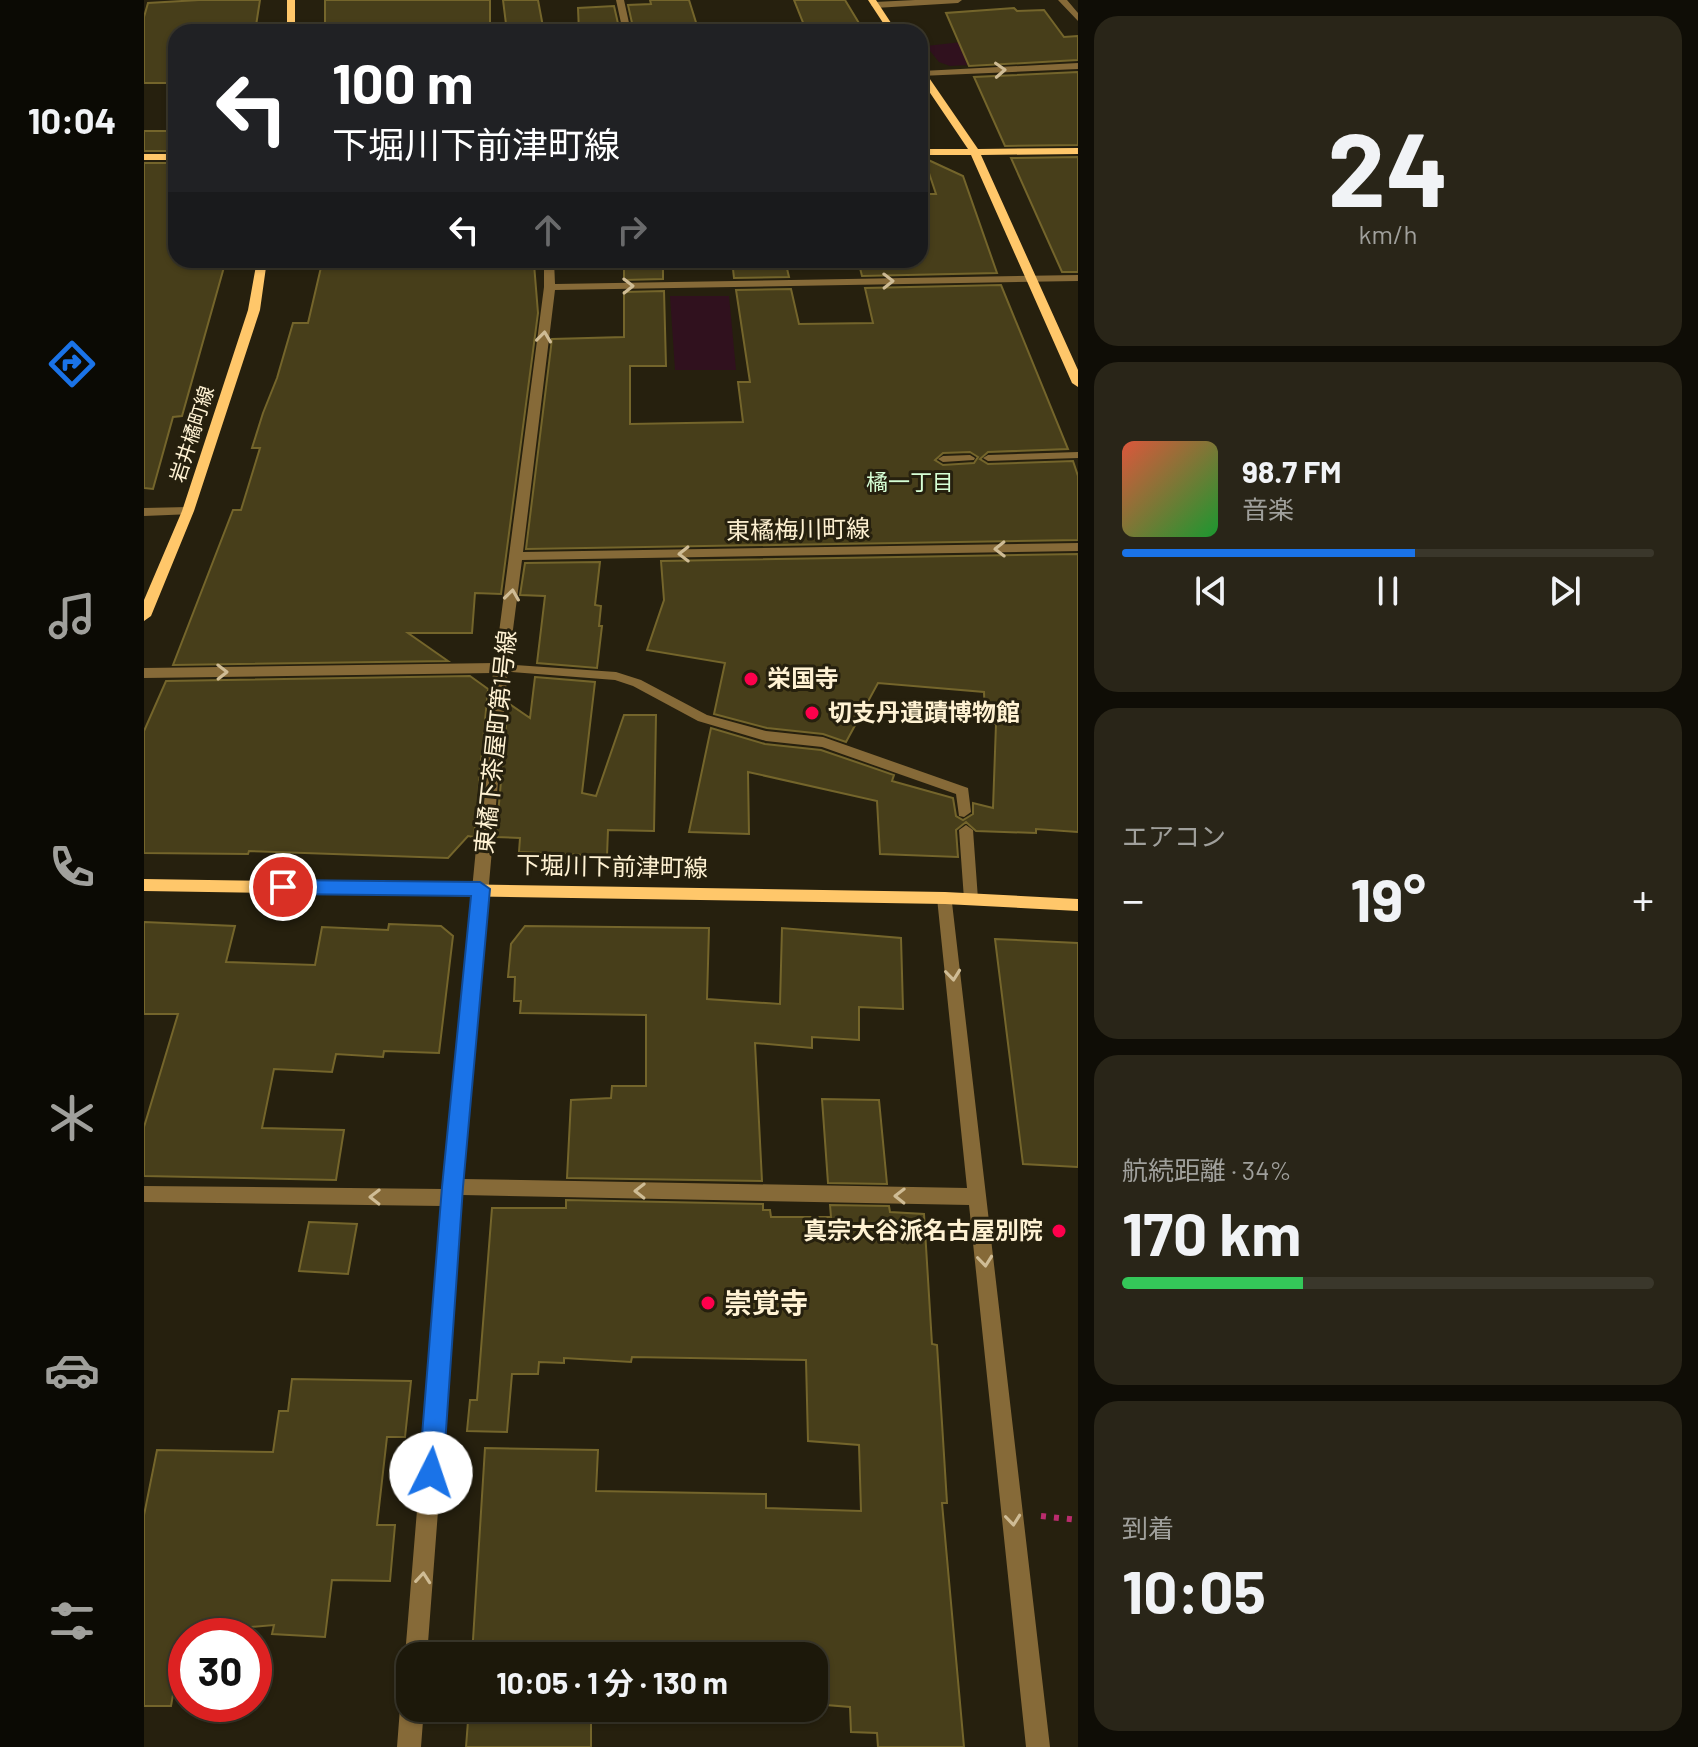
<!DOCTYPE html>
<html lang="ja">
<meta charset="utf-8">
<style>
body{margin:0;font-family:Barlow,"Noto Sans JP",sans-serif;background:#292518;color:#f1f3f6;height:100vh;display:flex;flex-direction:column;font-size:30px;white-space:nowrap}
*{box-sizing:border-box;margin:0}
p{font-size:26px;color:#a0a09c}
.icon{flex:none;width:44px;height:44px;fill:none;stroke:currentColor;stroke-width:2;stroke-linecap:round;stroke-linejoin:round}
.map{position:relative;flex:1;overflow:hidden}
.side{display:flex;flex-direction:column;gap:16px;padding:16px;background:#0f0d06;width:620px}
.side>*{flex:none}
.banner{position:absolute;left:24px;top:24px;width:760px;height:244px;border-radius:24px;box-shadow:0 2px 6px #0004,0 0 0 2px #3a372b;background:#202124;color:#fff;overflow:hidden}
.speed{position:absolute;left:24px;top:1618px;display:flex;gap:16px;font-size:40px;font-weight:700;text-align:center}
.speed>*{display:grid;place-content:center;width:104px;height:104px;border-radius:50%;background:#1c180a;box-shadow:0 2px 6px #0004,0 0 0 2px #3a372b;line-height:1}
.speed .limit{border:12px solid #d22;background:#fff;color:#111}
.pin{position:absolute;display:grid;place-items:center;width:68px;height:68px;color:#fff;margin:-34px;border:4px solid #fff;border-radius:50%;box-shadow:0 2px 8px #0007}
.me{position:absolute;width:88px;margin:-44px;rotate:4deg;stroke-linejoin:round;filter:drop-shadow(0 0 6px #0008)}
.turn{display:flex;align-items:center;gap:28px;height:168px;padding:0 32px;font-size:36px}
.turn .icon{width:104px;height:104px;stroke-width:2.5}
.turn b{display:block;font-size:56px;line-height:68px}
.lanes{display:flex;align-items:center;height:76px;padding:0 32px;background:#0003;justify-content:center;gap:40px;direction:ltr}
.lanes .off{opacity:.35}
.big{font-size:60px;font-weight:700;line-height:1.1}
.side .widget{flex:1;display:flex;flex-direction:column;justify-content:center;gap:12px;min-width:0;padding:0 28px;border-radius:24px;background:#292518}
.side .dial{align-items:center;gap:0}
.dial b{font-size:104px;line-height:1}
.song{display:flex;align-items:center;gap:24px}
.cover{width:96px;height:96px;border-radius:12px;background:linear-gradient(135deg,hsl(10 70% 55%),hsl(130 70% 35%))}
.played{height:8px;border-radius:4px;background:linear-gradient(90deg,#1a73e8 55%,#3a372b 55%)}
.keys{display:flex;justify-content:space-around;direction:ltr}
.heat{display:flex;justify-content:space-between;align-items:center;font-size:44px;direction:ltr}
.charge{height:12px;border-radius:6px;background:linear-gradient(90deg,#34c759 34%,#3a372b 0)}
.trip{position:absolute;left:252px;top:1642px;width:432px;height:80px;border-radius:24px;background:#1c180a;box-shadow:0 2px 6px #0004,0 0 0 2px #3a372b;font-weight:700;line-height:80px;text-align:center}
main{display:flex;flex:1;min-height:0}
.menu{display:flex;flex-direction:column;width:144px;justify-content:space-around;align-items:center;background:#0b0a04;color:#a0a09c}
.menu .icon{width:56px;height:56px}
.menu .on{color:#1a73e8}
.menu b{font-size:36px;color:#f1f3f6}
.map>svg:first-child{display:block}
</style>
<main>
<nav class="menu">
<b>10:04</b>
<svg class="icon on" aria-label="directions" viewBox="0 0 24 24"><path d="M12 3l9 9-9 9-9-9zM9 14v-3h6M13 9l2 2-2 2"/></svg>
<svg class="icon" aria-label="music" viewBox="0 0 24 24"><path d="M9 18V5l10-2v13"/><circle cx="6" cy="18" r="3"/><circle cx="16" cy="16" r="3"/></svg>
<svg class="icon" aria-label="phone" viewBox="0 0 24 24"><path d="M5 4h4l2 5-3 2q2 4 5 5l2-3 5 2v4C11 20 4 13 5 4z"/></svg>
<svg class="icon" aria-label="climate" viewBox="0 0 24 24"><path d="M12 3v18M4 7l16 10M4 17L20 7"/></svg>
<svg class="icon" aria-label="car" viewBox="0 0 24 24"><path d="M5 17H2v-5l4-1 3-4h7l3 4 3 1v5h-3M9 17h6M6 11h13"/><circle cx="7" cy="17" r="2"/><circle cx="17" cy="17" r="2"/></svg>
<svg class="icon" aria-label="filters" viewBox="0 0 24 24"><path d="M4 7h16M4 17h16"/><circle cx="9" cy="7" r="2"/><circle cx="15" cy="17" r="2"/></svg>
</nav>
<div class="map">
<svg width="934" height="1747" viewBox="0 0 934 1747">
<rect width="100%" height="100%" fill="#26200e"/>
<!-- green -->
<path fill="#30111e" d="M845 39 858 63 806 66 795 62 782 46Z
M526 296H585L592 370H531Z"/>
<!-- building -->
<path fill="#473e1a" stroke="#74652b" stroke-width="2" fill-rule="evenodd" d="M55 0H116L111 32H32V83H0V17L4 3Z
M181 0H346V25L289 28V32H181Z
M359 0H394L400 32H363Z
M506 0H545L555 32H490L484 5 507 4Z
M650 0H701L718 28 662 30Z
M470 6 476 32H435L434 8Z
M870 8 873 11 900 10 920 37 934 36V60L825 66 802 13Z
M934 72V145L861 146 830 77Z
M0 131H32V151H0Z
M934 157V272H918L867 158Z
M780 158 819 176 853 273 718 276 714 260H776V194H792Z
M0 163H32V260H82L38 416 29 417 9 489 0 488Z
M263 260H371V263L390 264 394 313 357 594 331 593 328 633H264L304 661 29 665 89 510H97L116 448H108L119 413 133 378 149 323H164L178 263Z
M480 260H519V279L480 280Z
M588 260H641L645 277 590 278Z
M857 285 924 449 844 452 836 459 844 464 929 461 934 476V540L382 549 408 339 480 337V292L520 291 522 366H486V424L599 422 594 382H606L592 290 647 289 655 324 729 323 721 288ZM826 452 834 457 830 463 799 465 791 460 799 453Z
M934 554V832L892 829V833L832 831 822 822 812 830 814 857 736 854 733 801 604 772 605 834 545 832 567 728 621 744 677 750 750 775 748 781 809 798 812 816 819 820 829 814V803L849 808 852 724 841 723 840 692 734 683 702 742 679 734 623 728 570 714 581 663 503 650 520 600 517 561Z
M456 562 451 605 457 606 455 626H458L453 668 393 663 401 596 376 595 381 563Z
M326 676 344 689 330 837 324 836 304 858 105 851 104 854 0 853V731L22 681Z
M391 677 451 682 438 793 452 796 480 715H512L510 831 464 830 463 856 375 852 376 838 352 837 364 703 386 718Z
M0 922 91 926 82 962 171 965 178 927 244 930 245 924 297 926 309 936 295 1053 240 1051 239 1057 192 1054 188 1072 130 1069 118 1128 200 1130 192 1180 0 1176V1127L34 1014H0Z
M381 926 565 928 563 999 636 1004 638 928 757 938 759 1009 715 1007V1040L668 1037V1048L611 1043 618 1181 423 1178 427 1100 467 1098 468 1086H502V1015L376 1013 377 1001H370L371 977H364L367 944Z
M851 939 934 943V1167L879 1164Z
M678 1099 735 1100 743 1184 684 1183Z
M422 1200 619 1204V1210H626L627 1217H687L686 1205 745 1206 746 1212 780 1214 788 1344 793 1345 798 1423 803 1503H798L820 1747H734L733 1733 707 1732 706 1707 670 1704V1656H328L341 1448 454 1450 452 1491 622 1494V1508L717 1511 715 1445 664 1441 662 1360 488 1357 487 1362 420 1358V1363L395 1362 394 1374H368L363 1432 323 1431 326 1400H333L348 1208H422Z
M165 1222 213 1224 204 1274 155 1271Z
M148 1379 267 1381 261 1437H243L233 1525H251L246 1581 188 1580 181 1637 128 1634 130 1625 40 1633 27 1706H0V1515L13 1450 129 1452 135 1411H144Z
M325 1708H498V1718H447V1747H322Z"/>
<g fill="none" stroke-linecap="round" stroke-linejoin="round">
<!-- path -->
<path stroke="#ba2c6d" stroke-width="6" stroke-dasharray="5 8" stroke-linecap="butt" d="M897 1516 934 1520"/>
<!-- lane -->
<path fill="#866a38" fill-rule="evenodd" d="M934 452V458L844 461 839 458 844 455Z
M826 455 831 458 830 460 799 462 794 459 799 456Z
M357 664 472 672 497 680 563 715 622 731 679 737 824 788 827 812 820 817 815 816 812 794 678 747 622 741 554 721 489 686 471 680 353 671 351 668Z
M822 825 829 830 834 899 832 903H822L820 899 815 830Z"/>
<!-- street -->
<path fill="#866a38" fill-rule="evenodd" d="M472 0H480L487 32H479Z
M771 0H818L814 3 731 8 727 5 731 2Z
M914 0H923L934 13V21Z
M934 63V69L776 76 778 71Z
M400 260H410L411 284 934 275V281L411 290 379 552 934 543V551L378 560 364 668 319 1179 823 1188 793 898 795 894H807L906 1747H882L825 1205 318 1195 283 1656H266V1665L261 1656 298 1206 0 1202V1186L299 1189 349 673 0 678V668L351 663 400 287Z
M44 507 49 508V514L0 516V508Z
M266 1697V1708H280L277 1747H253L256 1708 260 1700Z"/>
<!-- secondary -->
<path fill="#ffc76a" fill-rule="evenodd" d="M143 0H151V32H143Z
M724 0H732L753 32H745Z
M776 68 779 69 834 149 934 148V154L837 155 934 370V387L928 383 827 155H776V149H824L776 78Z
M0 154H32V160H0Z
M113 260H123L116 310 50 511 7 616 0 621V600L38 511 104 310Z
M0 879 801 892 934 899V911L801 904 0 891Z"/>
</g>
<!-- one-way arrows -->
<defs><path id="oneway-chevron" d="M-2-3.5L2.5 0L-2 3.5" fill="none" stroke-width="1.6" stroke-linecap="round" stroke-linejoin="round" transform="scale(2)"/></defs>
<g stroke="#cfbc95">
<use href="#oneway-chevron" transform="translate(856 70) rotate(-3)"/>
<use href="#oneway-chevron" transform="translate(744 281) rotate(-1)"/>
<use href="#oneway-chevron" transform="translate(484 286) rotate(-1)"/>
<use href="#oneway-chevron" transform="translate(400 337) rotate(-83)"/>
<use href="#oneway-chevron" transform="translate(856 549) rotate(179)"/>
<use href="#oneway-chevron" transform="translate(540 554) rotate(179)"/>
<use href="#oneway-chevron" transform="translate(368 595) rotate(-82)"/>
<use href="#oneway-chevron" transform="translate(78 672) rotate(-1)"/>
<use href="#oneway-chevron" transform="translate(809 975) rotate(84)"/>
<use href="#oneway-chevron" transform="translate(496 1191) rotate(-179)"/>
<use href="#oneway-chevron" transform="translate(756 1196) rotate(-179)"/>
<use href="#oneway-chevron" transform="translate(231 1197) rotate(-179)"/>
<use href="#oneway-chevron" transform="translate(841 1261) rotate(84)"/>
<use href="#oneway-chevron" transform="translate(869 1520) rotate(84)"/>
<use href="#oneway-chevron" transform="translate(279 1578) rotate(-85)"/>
</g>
<!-- route -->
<path fill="#1a73e8" stroke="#114b97" stroke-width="2" d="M139 880 336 882 346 889 319 1187 299 1473 295 1481 287 1485 279 1481 275 1473 298 1187 327 896 139 894 130 887Z"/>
<!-- markers -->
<g fill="#fe004c" stroke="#26200e" stroke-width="3">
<circle cx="607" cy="679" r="8"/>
<circle cx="668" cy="713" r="8"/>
<circle cx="915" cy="1231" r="8"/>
<circle cx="564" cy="1303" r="8"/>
</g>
<g text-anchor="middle" stroke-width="6" stroke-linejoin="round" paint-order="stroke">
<!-- far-street labels -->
<g font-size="20" fill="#fff2d3" stroke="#26200e">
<text transform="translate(48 434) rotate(-72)" y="7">岩井橘町線</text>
</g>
<!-- far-neighbourhood labels -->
<g font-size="22" fill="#d6ffd5" stroke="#26200e">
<text x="766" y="490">橘一丁目</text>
</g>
<!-- street labels -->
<g font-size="24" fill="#fff2d3" stroke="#26200e">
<text transform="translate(654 530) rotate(-1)" y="8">東橘梅川町線</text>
<text transform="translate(352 742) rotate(-84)" y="8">東橘下茶屋町第1号線</text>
<text transform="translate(468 867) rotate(1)" y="8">下堀川下前津町線</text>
</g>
<!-- poi labels -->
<g font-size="24" font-weight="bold" fill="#fff2d3" stroke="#26200e" text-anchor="start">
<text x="623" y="687">栄国寺</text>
<text x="684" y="721">切支丹遺蹟博物館</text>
<text x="899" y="1239" text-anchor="end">真宗大谷派名古屋別院</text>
</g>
<!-- near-poi labels -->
<g font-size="28" font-weight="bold" fill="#fff2d3" stroke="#26200e" text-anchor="start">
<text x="580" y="1313">崇覚寺</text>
</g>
</g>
</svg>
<div class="speed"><div class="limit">30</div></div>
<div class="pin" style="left:139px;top:887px;background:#d93025"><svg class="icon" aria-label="arrive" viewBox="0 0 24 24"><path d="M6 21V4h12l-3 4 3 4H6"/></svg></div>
<svg class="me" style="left:287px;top:1473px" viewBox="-20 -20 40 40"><circle r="19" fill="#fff"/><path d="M0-13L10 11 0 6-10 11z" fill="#1a73e8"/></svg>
<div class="trip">10:05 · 1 分 · 130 m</div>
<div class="banner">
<div class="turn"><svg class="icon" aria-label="left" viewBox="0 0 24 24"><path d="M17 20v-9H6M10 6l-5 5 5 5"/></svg><div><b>100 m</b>下堀川下前津町線</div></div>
<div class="lanes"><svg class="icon" aria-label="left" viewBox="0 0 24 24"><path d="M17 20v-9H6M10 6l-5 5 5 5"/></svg><svg class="icon off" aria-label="ahead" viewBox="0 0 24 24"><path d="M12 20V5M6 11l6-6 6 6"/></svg><svg class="icon off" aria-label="right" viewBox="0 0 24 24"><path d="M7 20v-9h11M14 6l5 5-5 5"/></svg></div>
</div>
</div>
<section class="side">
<div class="widget dial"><b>24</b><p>km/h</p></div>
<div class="widget">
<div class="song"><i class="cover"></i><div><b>98.7 FM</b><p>音楽</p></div></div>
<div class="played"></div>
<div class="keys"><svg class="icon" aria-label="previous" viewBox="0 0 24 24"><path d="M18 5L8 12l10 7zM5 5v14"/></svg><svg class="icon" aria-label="pause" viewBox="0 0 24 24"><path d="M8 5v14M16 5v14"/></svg><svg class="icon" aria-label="next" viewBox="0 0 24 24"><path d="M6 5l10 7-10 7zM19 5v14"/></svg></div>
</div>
<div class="widget"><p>エアコン</p>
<div class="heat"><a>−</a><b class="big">19°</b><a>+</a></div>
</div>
<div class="widget"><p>航続距離 · 34%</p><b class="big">170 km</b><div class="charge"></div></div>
<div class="widget"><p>到着</p><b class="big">10:05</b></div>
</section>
</main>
